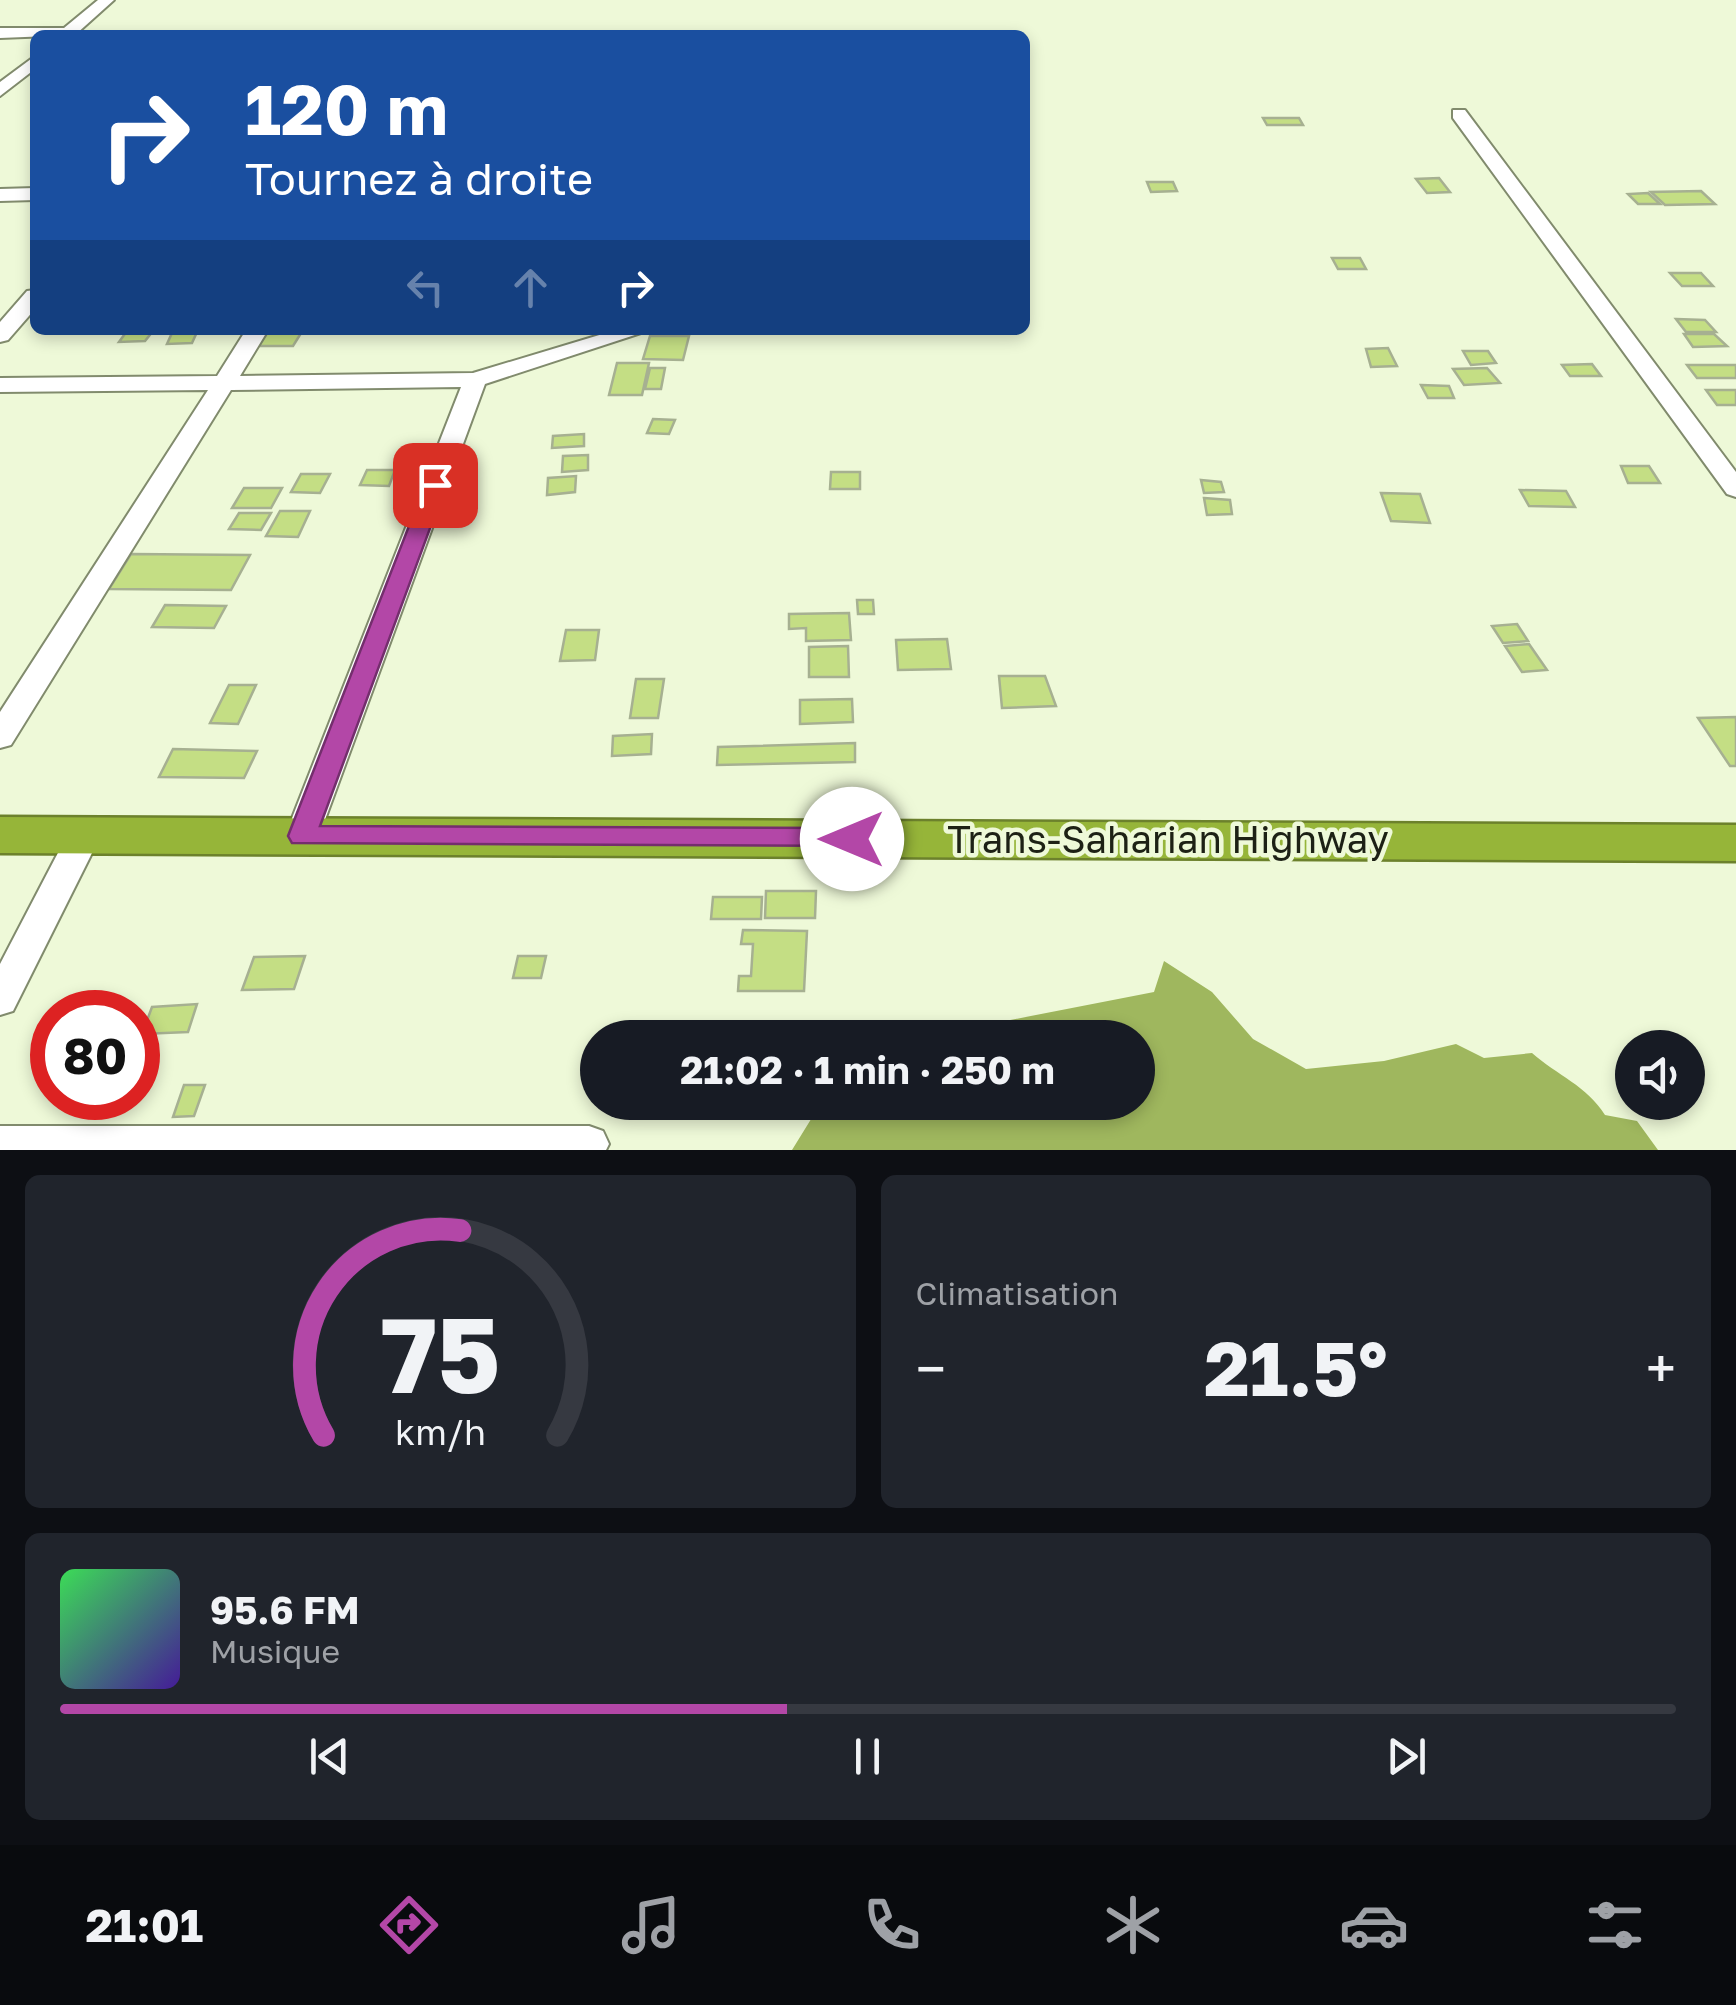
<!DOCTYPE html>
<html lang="fr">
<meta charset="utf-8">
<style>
body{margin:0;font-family:"Golos Text",sans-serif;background:#20242c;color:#f1f3f6;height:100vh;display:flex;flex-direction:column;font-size:38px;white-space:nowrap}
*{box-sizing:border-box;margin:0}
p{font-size:32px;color:#9ea1a6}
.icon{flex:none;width:55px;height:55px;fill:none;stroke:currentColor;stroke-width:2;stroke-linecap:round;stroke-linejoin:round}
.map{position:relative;height:1150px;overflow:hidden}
.details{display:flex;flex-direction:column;gap:25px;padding:25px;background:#0d0f14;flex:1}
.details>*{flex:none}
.banner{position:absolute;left:30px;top:30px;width:1000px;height:305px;border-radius:15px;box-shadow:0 5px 15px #0003;background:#1a4fa0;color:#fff;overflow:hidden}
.tools{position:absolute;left:1615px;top:1030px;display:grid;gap:20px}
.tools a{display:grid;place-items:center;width:90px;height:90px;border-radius:50%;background:#171b24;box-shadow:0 5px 15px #0003;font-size:50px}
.speed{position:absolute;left:30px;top:990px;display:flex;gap:20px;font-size:50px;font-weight:700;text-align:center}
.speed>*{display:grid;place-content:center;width:130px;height:130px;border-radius:50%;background:#171b24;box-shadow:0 5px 15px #0003;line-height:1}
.speed .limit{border:15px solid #d22;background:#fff;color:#111}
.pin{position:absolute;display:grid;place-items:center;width:85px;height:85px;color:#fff;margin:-42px;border-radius:20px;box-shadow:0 5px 15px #0006}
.me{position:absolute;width:110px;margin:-55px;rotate:270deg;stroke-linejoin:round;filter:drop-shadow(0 0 8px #0008)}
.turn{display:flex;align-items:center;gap:35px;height:210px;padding:0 50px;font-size:45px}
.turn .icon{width:130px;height:130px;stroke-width:2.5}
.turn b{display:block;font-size:70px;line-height:85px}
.lanes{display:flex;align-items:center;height:95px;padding:0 50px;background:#0003;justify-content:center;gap:50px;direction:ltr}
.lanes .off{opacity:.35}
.big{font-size:75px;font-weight:700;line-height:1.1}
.details .tile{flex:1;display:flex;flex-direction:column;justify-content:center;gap:15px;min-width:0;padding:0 35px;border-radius:15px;background:#20242c}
.details .dial{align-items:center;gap:0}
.dial svg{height:260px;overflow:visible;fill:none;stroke:#363941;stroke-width:7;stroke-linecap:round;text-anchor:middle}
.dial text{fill:#f1f3f6;stroke:none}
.song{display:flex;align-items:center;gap:30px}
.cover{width:120px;height:120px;border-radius:15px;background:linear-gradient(135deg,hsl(130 70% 55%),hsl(260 70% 35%))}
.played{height:10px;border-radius:5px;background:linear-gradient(90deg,#b347a7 45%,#363941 45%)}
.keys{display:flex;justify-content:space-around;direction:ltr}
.heat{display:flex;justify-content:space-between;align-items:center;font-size:55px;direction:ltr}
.details .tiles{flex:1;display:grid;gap:25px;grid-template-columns:1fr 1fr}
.tile:last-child{grid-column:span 2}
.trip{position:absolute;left:580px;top:1020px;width:575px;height:100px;border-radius:50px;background:#171b24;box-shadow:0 5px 15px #0003;font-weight:700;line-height:100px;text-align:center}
.menu{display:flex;height:160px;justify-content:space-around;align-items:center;background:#090b0e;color:#9ea1a6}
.menu .icon{width:70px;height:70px}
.menu .active{color:#b347a7}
.menu b{font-size:45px;color:#f1f3f6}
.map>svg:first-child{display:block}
</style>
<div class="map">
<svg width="1736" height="1150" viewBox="0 0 1736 1150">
<rect width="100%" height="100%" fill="#eef9d8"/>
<!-- water -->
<path fill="#9fb75e" d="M1164 961 1212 992 1253 1039 1306 1069 1384 1061 1456 1044 1484 1058 1532 1053C1557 1075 1587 1086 1605 1115L1637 1121 1658 1150H792L821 1103 1138 1102V1038L923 1037 1154 992Z"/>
<!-- building -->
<path fill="#c4de84" stroke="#a6b091" stroke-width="2.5" d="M1263 118H1299L1303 125H1267Z
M1439 178 1450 192 1427 193 1416 179Z
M1147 182H1173L1177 191 1151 192Z
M1701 191 1715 204 1665 205 1651 192Z
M1648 193 1660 204H1638L1628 194Z
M1332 258H1360L1366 269H1338Z
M1670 273H1701L1713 286H1682Z
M1676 319 1705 320 1716 332H1686Z
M269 330H303L293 346H259Z
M127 331H153L145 341 119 342Z
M197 332 192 343 167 344 172 333Z
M1684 334H1714L1727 346 1693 347Z
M650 336H689L683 360 643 359Z
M1388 348 1397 366 1371 367 1366 349Z
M1463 351H1488L1496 363 1471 365Z
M617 363H649L642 395H609Z
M1592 364 1601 376H1570L1562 365Z
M1687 365H1736V378H1697Z
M650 368H665L661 389H645Z
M1487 368 1500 383 1464 385 1453 369Z
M1421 385 1449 386 1454 398H1428Z
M1706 390H1736V405H1717Z
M653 419 675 420 669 434 647 433Z
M584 434V446L552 448 553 436Z
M588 455V470L562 472 563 456Z
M1621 466H1649L1660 483H1628Z
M367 470H395L389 486 360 485Z
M831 472H860V489H830Z
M301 474H330L320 493 291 492Z
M576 476 575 492 547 495 548 478Z
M1201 480 1221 482 1224 492 1204 493Z
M244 488H282L271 508H232Z
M1520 490 1566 491 1575 507 1529 506Z
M1381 493 1420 494 1430 523 1391 521Z
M1204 498 1230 500 1232 514 1207 515Z
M280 511H310L298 537 266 536Z
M239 513H271L261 530 229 529Z
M131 554 250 555 231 590 109 589Z
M857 600H873L874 614H858Z
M165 605 226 606 214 628 152 627Z
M849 613 851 640 806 641V628L789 629V614Z
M1517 624 1528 641 1503 643 1492 626Z
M566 630H599L595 660 560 661Z
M947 639 951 669 898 670 896 640Z
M1529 644 1547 670 1522 672 1505 646Z
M848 646 849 677H809V647Z
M999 676H1045L1056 706 1002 708Z
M636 679H664L658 718H630Z
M229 685H256L238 724 210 723Z
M852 699 853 722 800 724V700Z
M1736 717V766H1730L1698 718Z
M652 734 651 754 612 756 613 736Z
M855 743V762L717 765 718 747Z
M173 749 257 751 244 778 159 777Z
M766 891H816L815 918H765Z
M713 897H762L761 919H711Z
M743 930 807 931 804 991H738L739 976H751L753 944H741Z
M305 956 294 989 242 990 254 957Z
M518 956H546L541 978H513Z
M197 1004 188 1032 142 1034 152 1007Z
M184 1085H205L194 1116 173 1117Z"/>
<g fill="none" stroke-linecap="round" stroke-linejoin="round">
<defs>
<path id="minor" d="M98 0H114L75 35 0 38V28H64Z
M35 56V69L0 96V82Z
M1453 110H1465L1736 472V497L1727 494 1453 118Z
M35 188V200L0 201V189Z
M35 290V309L8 340 0 342V322L27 291Z
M246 330H268L240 376 473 373 616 330H650L485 384 319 836 314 845 302 848 290 845 285 836 461 387 231 390 11 745 0 748V712L208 390 0 392V378L217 376Z
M84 823 96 826 101 835 13 1011 0 1015V964L72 826Z
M0 1126H589L603 1131 609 1144 606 1150H0Z"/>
<path id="highway" d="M0 817 1736 825V861L0 853Z"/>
</defs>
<!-- minor casing -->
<use href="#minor" stroke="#818b6d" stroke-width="4"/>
<!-- highway casing -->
<use href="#highway" stroke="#6c812c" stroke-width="5"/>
<!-- minor -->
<use href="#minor" fill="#fff" fill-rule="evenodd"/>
<!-- highway -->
<use href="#highway" fill="#96b539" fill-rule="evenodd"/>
</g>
<!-- route -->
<path fill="#b347a7" stroke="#742e6d" stroke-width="2.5" d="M435 479 446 485 320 826 852 828 862 831 866 839 862 846 292 843 288 836 425 485Z"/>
<g text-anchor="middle" stroke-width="9" stroke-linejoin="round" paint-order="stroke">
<!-- near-street labels -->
<g font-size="38" fill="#1d2115" stroke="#eef9d8">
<text x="1168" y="853">Trans-Saharian Highway</text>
</g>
</g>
</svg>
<div class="tools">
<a><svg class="icon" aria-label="sound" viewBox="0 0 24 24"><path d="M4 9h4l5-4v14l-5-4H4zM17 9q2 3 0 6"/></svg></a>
</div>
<div class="speed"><div class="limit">80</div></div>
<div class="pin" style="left:435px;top:485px;background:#d93025"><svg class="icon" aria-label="arrive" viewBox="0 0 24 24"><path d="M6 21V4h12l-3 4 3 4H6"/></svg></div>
<svg class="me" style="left:852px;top:839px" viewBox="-20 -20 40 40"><circle r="19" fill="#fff"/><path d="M0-13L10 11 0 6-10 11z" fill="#b347a7"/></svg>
<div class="trip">21:02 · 1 min · 250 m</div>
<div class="banner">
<div class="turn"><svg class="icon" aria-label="right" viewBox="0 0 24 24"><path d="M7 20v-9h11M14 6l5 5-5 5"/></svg><div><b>120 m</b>Tournez à droite</div></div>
<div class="lanes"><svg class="icon off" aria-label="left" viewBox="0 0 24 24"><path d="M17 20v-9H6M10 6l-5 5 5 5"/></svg><svg class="icon off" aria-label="ahead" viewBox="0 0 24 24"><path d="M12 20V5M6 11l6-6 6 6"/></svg><svg class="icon" aria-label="right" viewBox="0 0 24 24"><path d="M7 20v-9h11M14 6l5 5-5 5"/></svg></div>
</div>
</div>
<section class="details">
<div class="tiles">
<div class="tile dial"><svg viewBox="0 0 100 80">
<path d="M14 69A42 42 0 1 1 86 69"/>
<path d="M14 69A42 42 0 0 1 56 6" stroke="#b347a7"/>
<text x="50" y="56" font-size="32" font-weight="700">75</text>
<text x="50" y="72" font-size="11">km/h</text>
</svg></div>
<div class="tile"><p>Climatisation</p>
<div class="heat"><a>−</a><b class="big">21.5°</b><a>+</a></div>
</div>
<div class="tile">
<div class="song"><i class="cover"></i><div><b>95.6 FM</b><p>Musique</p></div></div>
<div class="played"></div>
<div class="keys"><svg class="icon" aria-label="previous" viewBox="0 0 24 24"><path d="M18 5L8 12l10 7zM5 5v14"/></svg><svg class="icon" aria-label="pause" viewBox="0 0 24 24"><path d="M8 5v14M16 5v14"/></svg><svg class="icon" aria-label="next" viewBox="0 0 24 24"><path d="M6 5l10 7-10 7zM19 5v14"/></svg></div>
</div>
</div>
</section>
<nav class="menu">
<b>21:01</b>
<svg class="icon active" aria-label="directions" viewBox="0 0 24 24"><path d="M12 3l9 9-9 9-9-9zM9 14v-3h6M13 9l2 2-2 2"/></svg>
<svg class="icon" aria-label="music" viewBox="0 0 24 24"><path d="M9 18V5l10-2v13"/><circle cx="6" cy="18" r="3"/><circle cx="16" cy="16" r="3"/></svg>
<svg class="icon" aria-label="phone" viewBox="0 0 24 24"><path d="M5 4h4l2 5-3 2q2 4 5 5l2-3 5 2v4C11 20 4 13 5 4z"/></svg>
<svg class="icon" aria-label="climate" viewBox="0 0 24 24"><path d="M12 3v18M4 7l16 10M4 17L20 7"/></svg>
<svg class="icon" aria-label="car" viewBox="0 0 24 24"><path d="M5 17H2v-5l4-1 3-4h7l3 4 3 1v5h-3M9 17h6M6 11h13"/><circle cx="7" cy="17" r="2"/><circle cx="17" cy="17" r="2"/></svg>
<svg class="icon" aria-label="filters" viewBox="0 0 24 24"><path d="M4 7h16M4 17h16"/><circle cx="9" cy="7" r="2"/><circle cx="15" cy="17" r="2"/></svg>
</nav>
